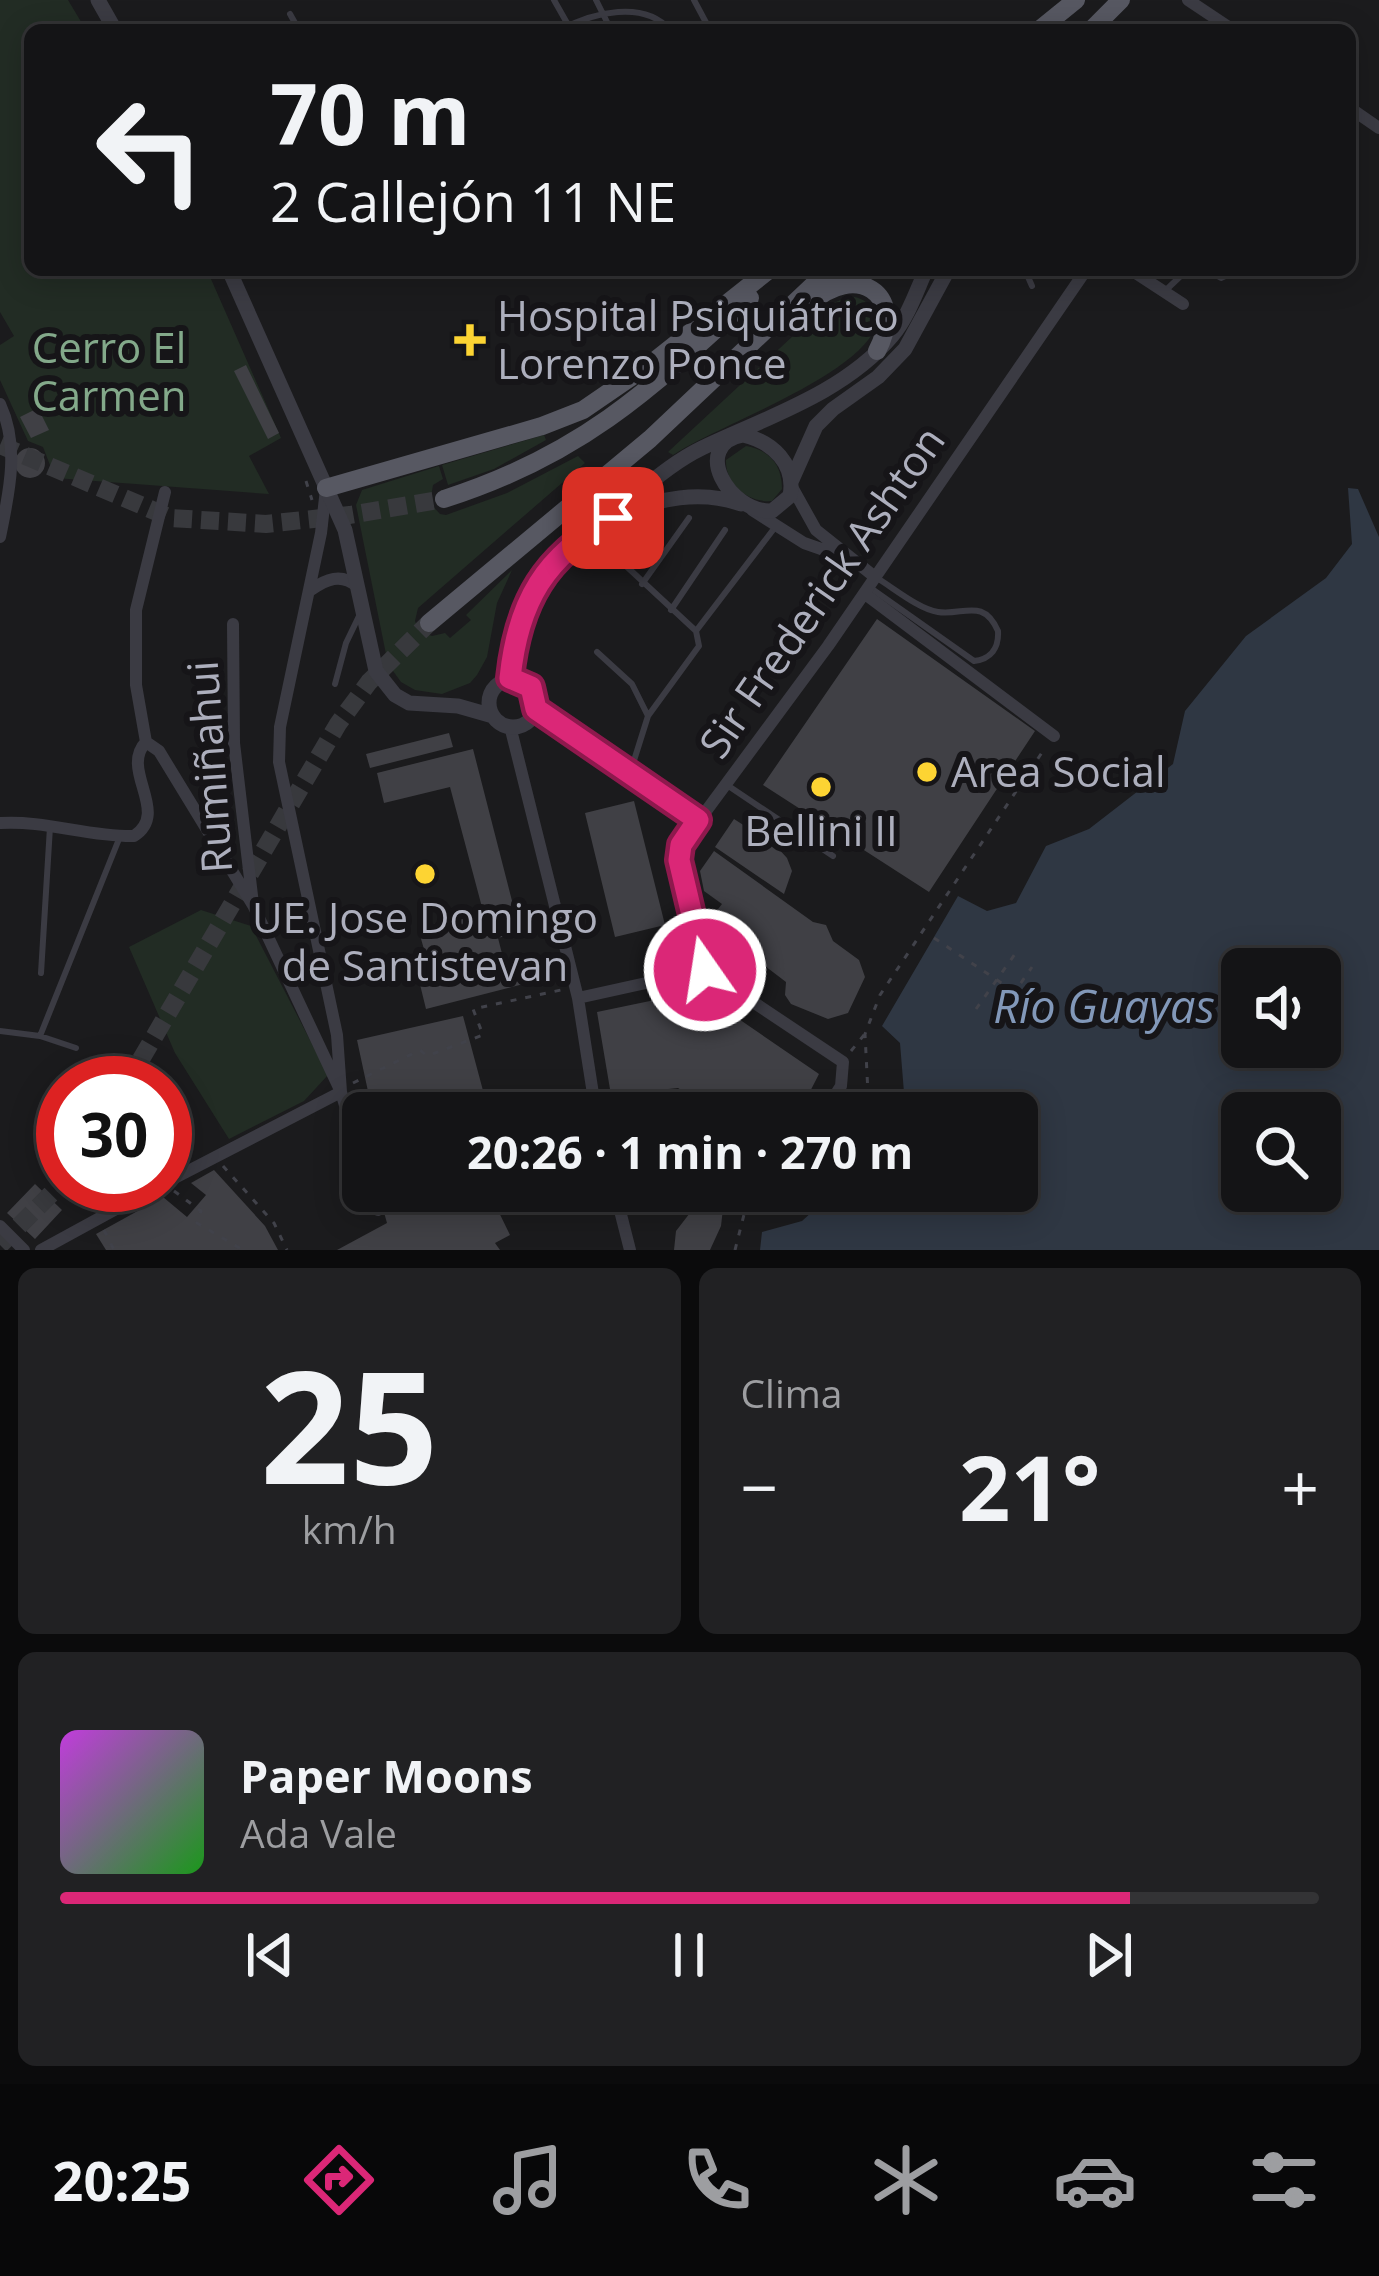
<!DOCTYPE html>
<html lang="es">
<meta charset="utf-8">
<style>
body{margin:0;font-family:"Open Sans",sans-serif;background:#212123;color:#f1f3f6;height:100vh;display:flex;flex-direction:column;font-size:45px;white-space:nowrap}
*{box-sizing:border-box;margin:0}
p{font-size:39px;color:#9d9ea1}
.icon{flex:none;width:66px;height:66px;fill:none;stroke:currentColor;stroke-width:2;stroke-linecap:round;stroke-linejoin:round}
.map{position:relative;height:1250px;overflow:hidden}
.sheet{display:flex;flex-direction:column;gap:18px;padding:18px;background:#0b0b0c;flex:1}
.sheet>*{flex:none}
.hud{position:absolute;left:24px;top:24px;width:1332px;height:252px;border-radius:18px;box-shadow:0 6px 30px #0003,0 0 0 3px #333335;background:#141416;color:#f1f3f6;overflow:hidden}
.controls{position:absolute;left:1221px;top:948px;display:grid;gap:24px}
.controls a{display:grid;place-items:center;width:120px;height:120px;border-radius:18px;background:#141416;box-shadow:0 6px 30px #0003,0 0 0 3px #333335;font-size:60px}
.speed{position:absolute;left:36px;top:1056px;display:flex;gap:24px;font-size:60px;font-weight:700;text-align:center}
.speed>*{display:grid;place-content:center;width:156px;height:156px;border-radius:50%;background:#141416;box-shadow:0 6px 30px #0003,0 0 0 3px #333335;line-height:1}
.speed .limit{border:18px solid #d22;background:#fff;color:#111}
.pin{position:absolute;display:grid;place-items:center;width:102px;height:102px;color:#fff;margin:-51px;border-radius:24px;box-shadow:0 6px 18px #0006}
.me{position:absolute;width:132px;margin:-66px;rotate:347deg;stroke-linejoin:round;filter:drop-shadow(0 0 9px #0008)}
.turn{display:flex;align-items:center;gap:42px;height:252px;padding:0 48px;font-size:54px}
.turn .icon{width:156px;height:156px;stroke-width:2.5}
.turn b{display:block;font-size:84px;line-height:102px}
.big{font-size:90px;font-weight:700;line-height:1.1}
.sheet .card{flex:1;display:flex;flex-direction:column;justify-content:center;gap:18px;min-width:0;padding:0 42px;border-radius:18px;background:#212123}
.sheet .dial{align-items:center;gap:0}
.dial b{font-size:156px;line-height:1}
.song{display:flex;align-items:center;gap:36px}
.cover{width:144px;height:144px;border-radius:18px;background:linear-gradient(135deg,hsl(290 70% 55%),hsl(120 70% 35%))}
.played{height:12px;border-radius:6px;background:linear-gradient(90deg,#db2777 85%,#333335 85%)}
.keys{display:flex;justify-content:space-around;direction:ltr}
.heat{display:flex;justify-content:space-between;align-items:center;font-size:66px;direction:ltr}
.sheet .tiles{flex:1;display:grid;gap:18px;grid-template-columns:1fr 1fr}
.card:last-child{grid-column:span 2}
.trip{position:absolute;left:342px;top:1092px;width:696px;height:120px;border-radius:18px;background:#141416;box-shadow:0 6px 30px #0003,0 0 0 3px #333335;font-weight:700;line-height:120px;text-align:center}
.dock{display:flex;height:192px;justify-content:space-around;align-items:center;background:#080809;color:#9d9ea1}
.dock .icon{width:84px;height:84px}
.dock .current{color:#db2777}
.dock b{font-size:54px;color:#f1f3f6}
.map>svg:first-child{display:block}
</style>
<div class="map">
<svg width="1379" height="1250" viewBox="0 0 1379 1250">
<rect width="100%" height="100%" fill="#1b1b1d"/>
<!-- green -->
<path fill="#222c24" d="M0 0H68L86 30H30V270H207L281 438 249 456 269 494 55 478 43 447 28 441 0 380V345L14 336 0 312Z
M849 296C866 298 873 306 878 321 865 375 719 424 673 455L668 452 823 308Z
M544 435 546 440 494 469 448 485 442 465Z
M746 446C770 450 782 465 782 489L772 501C748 503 725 484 726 460Z
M578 456 585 463 418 608 415 621 419 631 432 636 445 633 450 638 471 620 466 615 512 570 497 603 487 657 477 675 470 683 442 694 415 690 401 682 388 664 356 505 362 490 439 466 443 479 433 485 430 503 440 514 446 515 507 493Z
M201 910 251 926 328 1075 304 1101 229 1139 175 1053 129 947Z"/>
<!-- water -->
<path fill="#2f3743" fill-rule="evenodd" d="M1348 488 1358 489 1379 537V1250H760L762 1232 802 1221 835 1191H1017V1113H899L905 1105 900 1043 882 1026 958 896 987 911 1016 903 1046 846 1089 829 1173 764 1185 711 1246 636 1326 578 1352 544ZM1242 969H1320V1047H1242ZM1242 1113H1320V1191H1242Z"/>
<!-- building -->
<path fill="#404045" d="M246 365 279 433 268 439 234 371Z
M38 408 49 430 31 438 20 417Z
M15 463a15 15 0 1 1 30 0a15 15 0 1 1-30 0Z
M877 619 1035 731 929 892 763 785Z
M449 733 453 747 370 768 366 754Z
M473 749 520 932 498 938 506 969 530 962 535 981 426 1009 413 956 425 953 418 928 483 911 450 787 384 803 377 773Z
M634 801 665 925 615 937 585 813Z
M734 819 776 846 787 858 792 871 784 894 715 847Z
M714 851 813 922 826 925 833 941 859 960 865 977 848 1013 828 1019 791 1004 785 995 786 982 716 929 711 918 722 904 704 891 700 871Z
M698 991 819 1074 799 1113H720L678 1088 611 1095 597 1012Z
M463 1016 489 1113H363L362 1134 353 1104 369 1096 357 1040Z
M214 1170 265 1226 278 1250H106L96 1234 163 1197 187 1217 206 1195 191 1183Z
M35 1184 62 1210 35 1239 7 1213Z
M378 1191H502L491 1196 510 1235 495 1243 500 1250H337L387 1223Z
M694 1191H725L721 1226 710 1250H674L676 1231 693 1209Z"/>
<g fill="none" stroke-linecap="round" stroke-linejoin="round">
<!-- primary-tunnel -->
<path stroke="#38393d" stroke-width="18" stroke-dasharray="18 9" stroke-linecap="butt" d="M0 445 171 518 266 524 350 515 444 499
M127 1083 338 724 369 682 429 623
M0 1245 63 1182"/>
<!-- path -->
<path stroke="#41424a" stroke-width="3" stroke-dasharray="6 9" stroke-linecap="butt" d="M306 481 312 500
M934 938 1015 992
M976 1009 1015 954
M995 1020 1032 967
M851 1051 864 1035
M353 1083 420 1050 427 1056 483 1035 473 1009 561 990
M869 1113 865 1034 880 995 1045 748
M223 1166 274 1223 287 1250
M174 1191 201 1211 197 1223 243 1250
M747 1211 800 1191
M104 1230 114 1250
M735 1250 750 1191"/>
<!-- service -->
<path stroke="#3b3b43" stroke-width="6" d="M554 0 571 30
M596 0 611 30
M694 0 710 30
M290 14 299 30
M560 30C594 12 644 0 670 30
M1025 270 1032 286
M1207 270 1221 278 1238 270
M1167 289 1187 270
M636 522 612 553 696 631 776 526
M642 584 689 518
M872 589 974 661C991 659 999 648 998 631 983 597 963 616 938 612 919 609 895 589 877 578
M671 610 725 530
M597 652 632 684 648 716
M335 684 346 643 360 614
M631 770 648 716 699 646 696 631
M727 785 833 856
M41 973 50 827
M0 1031 40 1036 76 1048
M40 1036 119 839"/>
<!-- minor -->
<path stroke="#3b3b43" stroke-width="12" d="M1188 0 1233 30
M1350 108 1379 128
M1131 270 1183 304
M0 404C20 447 9 493 0 537
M792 487 816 530 875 577
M326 489 321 533 280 727 279 762 337 1035 341 1092
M752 510 804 543 844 557
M311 590C326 579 341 573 357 586
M865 594 1054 736
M233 624 234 743 253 904
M536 709 699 820
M510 726 578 998 596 1113
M146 742 159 751 253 905 341 1092 363 1165
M0 823C45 820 89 837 134 836 171 812 119 770 146 742L136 685V610L165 492
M705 970 679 860 681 845 828 646 1086 270
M578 998 705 970 843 1062 841 1086 824 1113
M606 1113 686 1105 699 1113
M165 1183 341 1092
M372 1191 378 1210
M615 1191 630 1250
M0 1226 24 1250
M41 1250 160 1185"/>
<!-- tertiary -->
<path stroke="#3b3b43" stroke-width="15" d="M98 0 115 30
M229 270 345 530 376 671 395 695 409 703 458 706 493 716
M743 435C773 442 796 464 790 496L772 511C729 513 690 445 743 435Z
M791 482 816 426 833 409 878 377 905 349 948 270
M619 515C657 498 702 490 741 504
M510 678C520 583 555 557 627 501 651 482 675 461 702 448 767 417 844 393 892 336 908 317 916 292 926 270
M489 703a24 24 0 1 1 48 0a24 24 0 1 1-48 0Z"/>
<!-- primary -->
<path stroke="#575862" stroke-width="18" d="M1039 30 1076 0
M1091 30 1121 0
M810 304C854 262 908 292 877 351
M326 488 542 426 583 410 653 362 769 270
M444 499C579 456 648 392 750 298
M429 623 650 439 829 270"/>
</g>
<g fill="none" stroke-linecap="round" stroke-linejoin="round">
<defs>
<path id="route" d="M613 518C545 556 518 601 510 678L531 687 536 709 698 820 681 845 679 860 705 970"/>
</defs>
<!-- route casing -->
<use href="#route" stroke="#8e194d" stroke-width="30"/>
<!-- route -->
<use href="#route" stroke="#db2777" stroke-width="21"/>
</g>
<!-- markers -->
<g fill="#fdd433" stroke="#161518" stroke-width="4.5">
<path d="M464 322h12v12h12v12h-12v12h-12v-12h-12v-12h12z"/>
<circle cx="927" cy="772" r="12"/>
<circle cx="821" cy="787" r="12"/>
<circle cx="425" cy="874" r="12"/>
</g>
<g text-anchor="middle" stroke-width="12" stroke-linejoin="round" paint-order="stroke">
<!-- poi labels -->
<g font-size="42" fill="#adafbd" stroke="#161518" text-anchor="start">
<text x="497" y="331">Hospital Psiquiátrico<tspan x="497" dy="48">Lorenzo Ponce</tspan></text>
<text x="951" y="787">Area Social</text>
<text x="821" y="846" text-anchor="middle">Bellini II</text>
<text x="425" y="933" text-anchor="middle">UE. Jose Domingo<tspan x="425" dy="48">de Santistevan</tspan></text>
</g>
<!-- park labels -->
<g font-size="42" fill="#83a98a" stroke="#161518">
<text x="109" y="363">Cerro El<tspan x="109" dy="48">Carmen</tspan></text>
</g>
<!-- street labels -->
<g font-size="42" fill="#adafbd" stroke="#161518">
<text transform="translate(822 592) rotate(-55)" y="15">Sir Frederick Ashton</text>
<text transform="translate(210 767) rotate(-94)" y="15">Rumiñahui</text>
</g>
<!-- water labels -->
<g font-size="45" font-style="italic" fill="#8298b9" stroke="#161518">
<text x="1104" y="1023">Río Guayas</text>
</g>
</g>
</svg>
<div class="controls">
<a><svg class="icon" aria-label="sound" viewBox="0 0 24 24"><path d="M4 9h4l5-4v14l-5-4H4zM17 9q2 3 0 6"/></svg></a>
<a><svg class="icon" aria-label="search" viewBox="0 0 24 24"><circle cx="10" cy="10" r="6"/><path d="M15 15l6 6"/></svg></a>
</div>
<div class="speed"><div class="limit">30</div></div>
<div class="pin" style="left:613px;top:518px;background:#d93025"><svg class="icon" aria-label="arrive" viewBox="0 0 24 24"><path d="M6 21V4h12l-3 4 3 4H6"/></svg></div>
<svg class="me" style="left:705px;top:970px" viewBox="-20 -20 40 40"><circle r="17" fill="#db2777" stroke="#fff" stroke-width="3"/><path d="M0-11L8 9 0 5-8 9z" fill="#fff"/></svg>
<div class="trip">20:26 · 1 min · 270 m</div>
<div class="hud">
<div class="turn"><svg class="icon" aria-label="left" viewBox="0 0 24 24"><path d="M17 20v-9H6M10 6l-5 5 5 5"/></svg><div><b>70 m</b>2 Callejón 11 NE</div></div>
</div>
</div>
<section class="sheet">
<div class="tiles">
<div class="card dial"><b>25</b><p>km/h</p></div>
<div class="card"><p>Clima</p>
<div class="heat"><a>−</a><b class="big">21°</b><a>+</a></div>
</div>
<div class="card">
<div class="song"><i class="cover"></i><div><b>Paper Moons</b><p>Ada Vale</p></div></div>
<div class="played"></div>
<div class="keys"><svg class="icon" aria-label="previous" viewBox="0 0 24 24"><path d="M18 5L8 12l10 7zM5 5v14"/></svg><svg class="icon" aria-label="pause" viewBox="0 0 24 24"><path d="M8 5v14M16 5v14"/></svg><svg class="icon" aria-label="next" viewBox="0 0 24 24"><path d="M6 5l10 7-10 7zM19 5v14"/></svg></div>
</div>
</div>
</section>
<nav class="dock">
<b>20:25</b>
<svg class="icon current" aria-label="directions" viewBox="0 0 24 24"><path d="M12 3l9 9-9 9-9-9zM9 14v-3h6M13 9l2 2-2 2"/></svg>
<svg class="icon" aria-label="music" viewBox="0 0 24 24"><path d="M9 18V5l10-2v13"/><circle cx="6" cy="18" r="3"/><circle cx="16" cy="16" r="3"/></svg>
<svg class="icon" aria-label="phone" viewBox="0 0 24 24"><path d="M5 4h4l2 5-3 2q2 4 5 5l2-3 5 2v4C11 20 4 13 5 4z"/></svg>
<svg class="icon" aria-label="climate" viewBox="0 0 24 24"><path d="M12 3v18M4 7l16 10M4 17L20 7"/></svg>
<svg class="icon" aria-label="car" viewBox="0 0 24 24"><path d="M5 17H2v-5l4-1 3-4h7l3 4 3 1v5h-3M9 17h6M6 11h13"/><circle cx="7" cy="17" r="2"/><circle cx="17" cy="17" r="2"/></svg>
<svg class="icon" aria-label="filters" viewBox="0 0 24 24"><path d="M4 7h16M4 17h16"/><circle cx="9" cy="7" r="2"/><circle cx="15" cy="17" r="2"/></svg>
</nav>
